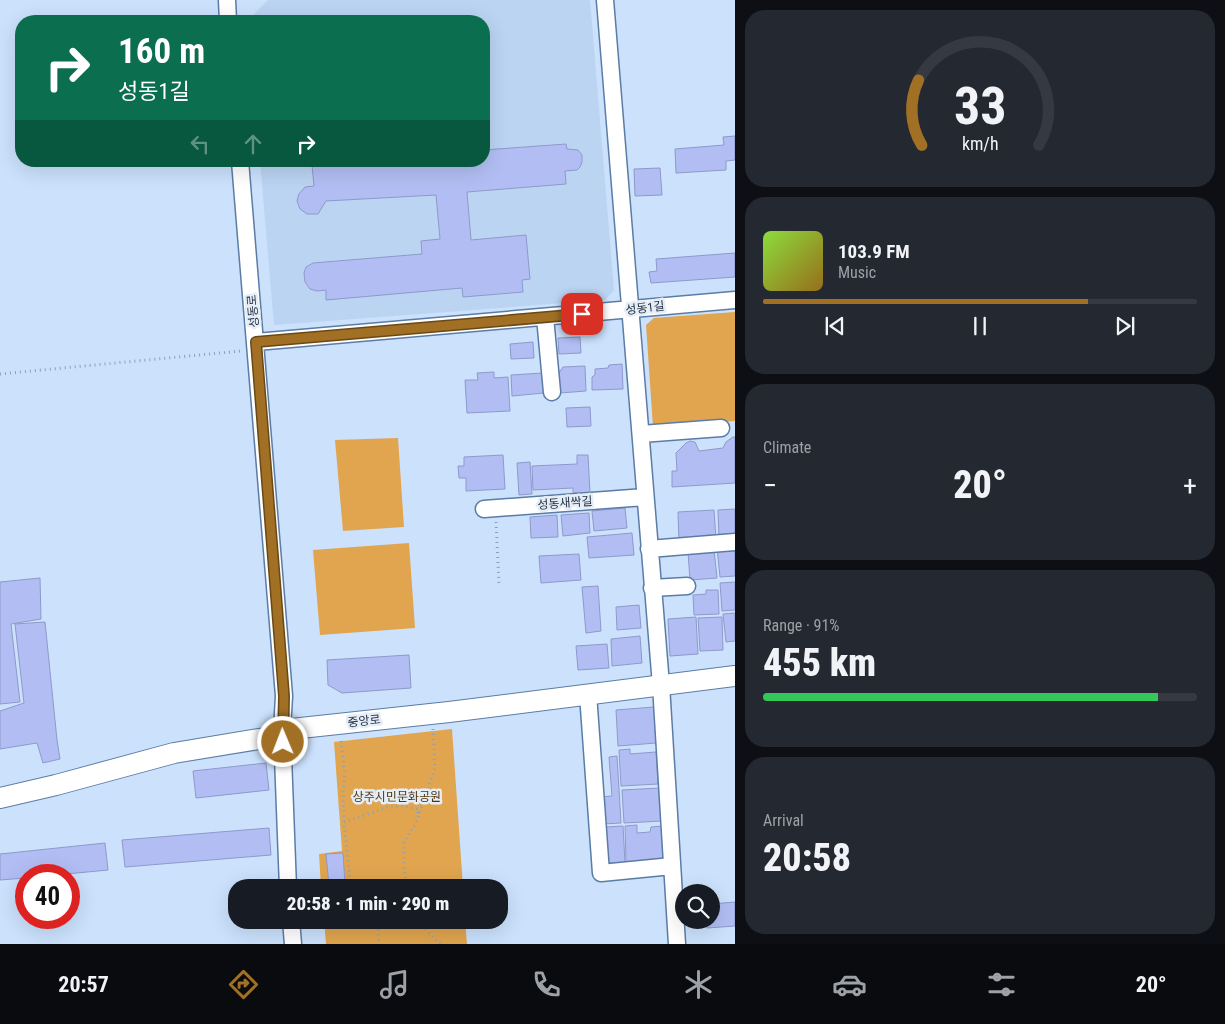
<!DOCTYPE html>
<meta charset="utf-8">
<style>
body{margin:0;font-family:"Roboto Condensed","Noto Sans KR",sans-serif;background:#242831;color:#f1f3f6;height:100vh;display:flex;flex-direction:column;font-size:19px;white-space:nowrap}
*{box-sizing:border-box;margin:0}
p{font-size:16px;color:#9ea1a6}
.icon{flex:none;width:28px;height:28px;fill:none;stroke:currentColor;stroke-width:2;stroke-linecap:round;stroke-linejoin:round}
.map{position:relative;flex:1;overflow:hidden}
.panel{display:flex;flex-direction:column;gap:10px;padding:10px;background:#0d0f14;width:490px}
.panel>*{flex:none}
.top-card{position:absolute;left:15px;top:15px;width:475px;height:152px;border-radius:20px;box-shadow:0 5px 20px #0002;background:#0b6e4f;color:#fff;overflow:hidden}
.fabs{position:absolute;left:675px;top:884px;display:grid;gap:10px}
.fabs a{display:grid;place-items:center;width:45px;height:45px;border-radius:50%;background:#171b24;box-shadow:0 5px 20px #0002;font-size:25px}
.speed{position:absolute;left:15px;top:864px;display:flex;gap:10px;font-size:25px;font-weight:700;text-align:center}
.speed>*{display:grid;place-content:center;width:65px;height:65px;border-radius:50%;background:#171b24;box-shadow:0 5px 20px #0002;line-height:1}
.speed .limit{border:8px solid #d22;background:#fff;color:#111}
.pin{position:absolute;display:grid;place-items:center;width:42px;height:42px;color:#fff;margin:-21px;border-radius:10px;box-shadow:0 2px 8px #0006}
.me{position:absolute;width:55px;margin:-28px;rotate:359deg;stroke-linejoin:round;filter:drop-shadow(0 0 4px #0008)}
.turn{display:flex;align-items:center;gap:18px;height:105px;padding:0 20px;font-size:22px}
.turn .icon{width:65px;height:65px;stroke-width:2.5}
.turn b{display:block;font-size:35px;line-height:42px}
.lanes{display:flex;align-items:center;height:48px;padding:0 20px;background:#0003;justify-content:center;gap:25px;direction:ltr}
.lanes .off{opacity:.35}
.big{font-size:38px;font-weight:800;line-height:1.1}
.panel .card{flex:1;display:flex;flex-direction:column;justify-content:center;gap:8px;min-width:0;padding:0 18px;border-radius:20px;background:#242831}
.panel .dial{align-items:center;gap:0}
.dial svg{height:130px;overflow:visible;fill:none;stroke:#363941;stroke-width:7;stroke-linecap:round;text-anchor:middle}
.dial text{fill:#f1f3f6;stroke:none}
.song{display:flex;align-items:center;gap:15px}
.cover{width:60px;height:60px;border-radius:8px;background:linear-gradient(135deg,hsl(90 70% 55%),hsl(40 70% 35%))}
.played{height:5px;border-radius:2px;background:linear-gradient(90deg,#a17024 75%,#363941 75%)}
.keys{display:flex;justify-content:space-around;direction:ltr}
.heat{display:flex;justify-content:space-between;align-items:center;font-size:28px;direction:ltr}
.charge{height:8px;border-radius:4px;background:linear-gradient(90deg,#34c759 91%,#363941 0)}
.trip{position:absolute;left:228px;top:879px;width:280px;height:50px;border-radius:20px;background:#171b24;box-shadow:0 5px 20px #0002;font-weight:800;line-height:50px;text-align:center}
.tab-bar{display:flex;height:80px;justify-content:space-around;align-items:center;background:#090b0e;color:#9ea1a6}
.tab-bar .icon{width:35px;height:35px}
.tab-bar .selected{color:#a17024}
.tab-bar b{font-size:22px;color:#f1f3f6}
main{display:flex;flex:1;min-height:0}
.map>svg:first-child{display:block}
</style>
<main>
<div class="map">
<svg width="735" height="944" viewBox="0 0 735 944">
<rect width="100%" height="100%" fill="#cbe1fc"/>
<!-- built -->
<path fill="#bbd4f2" d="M268 0H590L614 290 605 300 274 325 260 161H484V21H250L255 13Z"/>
<!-- green -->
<path fill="#e0a54e" d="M735 312V421L653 427 646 325 654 318Z
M398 438 404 527 343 531 335 440Z
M409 543 415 628 320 635 313 550Z
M452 729 463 887H321L319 854 342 851 334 742Z
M324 920H465L467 944H326Z"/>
<!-- building -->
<path fill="#b2bef3" stroke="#8e99cb" d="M735 136V160L726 161V170L676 173 675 149 724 145 723 137Z
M566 144 567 149 578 150 582 155V162L580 167 577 170 565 171 566 184 467 192 471 240 526 235 530 279 522 280 523 292 463 297 462 288 326 300V290L317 291 310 289 305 282 304 273 306 267 313 263 422 254 421 241 440 239 436 195 326 201 318 214H307L300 209 297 201 299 194 305 187 314 186 312 165 352 161H484V150Z
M660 168 662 195 635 196 634 169Z
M735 253V277L651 283 649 272 657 271 656 259Z
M580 337 581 353 559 354 558 338Z
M533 342 534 358 511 359 510 344Z
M622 364 623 389 592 390V377L595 375V369L608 368 609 365Z
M585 366 586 391 560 393 559 373 563 367Z
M494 372V378L508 377 510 411 467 413 465 380H478L477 373Z
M543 373 544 393 512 396 511 375Z
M590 407 591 426 567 427 566 408Z
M733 437H735V483L672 487V471H677L676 453 686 443 690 441 695 442 699 451 723 448 726 442Z
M503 455 505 489 466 491V478H459L458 466H464V457Z
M577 455H588L590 493H573V488L533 490 532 466 577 464Z
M530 462 532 494 519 495 517 463Z
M625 508 627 528 594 531 592 511Z
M735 509V537L719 539 718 510Z
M714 510 716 540 679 542 678 512Z
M589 513 590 533 563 536 561 515Z
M557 515 558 537 531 538 530 517Z
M632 533 634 555 589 558 587 537Z
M735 546V576L720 577 717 547Z
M714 550 717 578 690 580 688 552Z
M579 554 581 580 541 583 539 556Z
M40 578 41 619 11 624 20 702 0 704V582Z
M735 582V610L722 611 720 583Z
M598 586 601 631 586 633 582 587Z
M706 590H718L719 614 694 615 693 595 706 594Z
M639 605 641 628 617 630 616 607Z
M735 613V641L726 642 723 614Z
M696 617 698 654 670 656 668 619Z
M722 617 723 650 700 651 698 618Z
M45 622 57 740 60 759 43 763 37 743 0 749V711L24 703 15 624Z
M640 636 642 663 612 666 611 639Z
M607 644 609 668 578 670 576 646Z
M409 655 411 688 342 693 328 685 327 660Z
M654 707 656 743 618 746 616 710Z
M630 749V754L656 752 658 784 621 786 619 750Z
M617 756 621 823 602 824 600 797 612 796 609 757Z
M266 763 269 790 196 798 193 771Z
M660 788 662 821 624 823 622 790Z
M637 825V833L650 832 651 827 662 826 663 860 626 862 625 826Z
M623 826 625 863H608L606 827Z
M269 828 271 855 125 867 122 840Z
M105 843 108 870 56 875H26V878L0 880V854Z
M343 853 345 884 329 885 326 854Z
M735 902V926L707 928V920H711V904Z"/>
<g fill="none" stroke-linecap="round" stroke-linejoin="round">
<defs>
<path id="minor" d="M227 0 228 21
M605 0 661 685 677 944
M240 161 284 696 282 730 288 888
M545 317 552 392
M256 342 735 300
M641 434 721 428
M484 509 645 497
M649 549 735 542
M652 588 687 586
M588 694 601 873 672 866
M291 920 293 944"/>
<path id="major" d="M0 798 56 785 174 753 265 738 282 730 449 712 735 676"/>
</defs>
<!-- minor casing -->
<use href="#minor" stroke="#5b7ca5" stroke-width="19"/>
<!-- major casing -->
<use href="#major" stroke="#5b7ca5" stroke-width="22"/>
<!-- path -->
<path stroke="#8da0b8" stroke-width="3" stroke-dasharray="1 4" stroke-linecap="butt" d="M0 374 241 351
M496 522 499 584
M341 741 345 774 343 791 344 822 351 888
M344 822 388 807 402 806 418 809 417 817
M407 888 404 867V842L416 823 435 768 433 729
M376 920 378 923 379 944
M421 920 427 931 440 944"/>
<!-- minor -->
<use href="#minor" stroke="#fff" stroke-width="16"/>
<!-- major -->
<use href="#major" stroke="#fff" stroke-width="20"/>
</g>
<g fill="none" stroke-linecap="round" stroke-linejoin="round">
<defs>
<path id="route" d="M283 742 284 696 256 342 582 314"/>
</defs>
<!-- route casing -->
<use href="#route" stroke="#694917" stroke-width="12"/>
<!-- route -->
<use href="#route" stroke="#a17024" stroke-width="9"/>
</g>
<g text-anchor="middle" stroke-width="5" stroke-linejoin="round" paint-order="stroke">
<!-- street labels -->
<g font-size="12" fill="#233143" stroke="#e5edf6">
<text transform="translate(645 308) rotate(-7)" y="4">성동1길</text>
<text transform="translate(253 311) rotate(-95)" y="4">성동로</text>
<text transform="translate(565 503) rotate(-4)" y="4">성동새싹길</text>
<text transform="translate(364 721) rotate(-6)" y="4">중앙로</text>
</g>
<!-- park labels -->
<g font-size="12" fill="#503812" stroke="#e5edf6">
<text x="397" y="801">상주시민문화공원</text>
</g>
</g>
</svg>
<div class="fabs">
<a><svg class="icon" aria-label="search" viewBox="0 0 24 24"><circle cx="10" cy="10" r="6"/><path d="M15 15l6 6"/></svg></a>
</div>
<div class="speed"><div class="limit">40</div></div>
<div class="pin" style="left:582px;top:314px;background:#d93025"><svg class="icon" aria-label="arrive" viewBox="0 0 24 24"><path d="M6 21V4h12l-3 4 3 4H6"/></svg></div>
<svg class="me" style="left:283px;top:742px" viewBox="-20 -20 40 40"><circle r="17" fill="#a17024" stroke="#fff" stroke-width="3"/><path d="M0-11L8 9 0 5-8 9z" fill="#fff"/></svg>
<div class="trip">20:58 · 1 min · 290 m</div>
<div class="top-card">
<div class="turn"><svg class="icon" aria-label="right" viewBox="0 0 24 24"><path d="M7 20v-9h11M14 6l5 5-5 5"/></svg><div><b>160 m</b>성동1길</div></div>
<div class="lanes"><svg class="icon off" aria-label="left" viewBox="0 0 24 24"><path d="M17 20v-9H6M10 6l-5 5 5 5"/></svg><svg class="icon off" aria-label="ahead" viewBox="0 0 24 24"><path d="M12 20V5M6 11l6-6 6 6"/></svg><svg class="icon" aria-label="right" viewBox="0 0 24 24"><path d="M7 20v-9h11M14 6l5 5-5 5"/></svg></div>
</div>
</div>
<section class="panel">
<div class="card dial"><svg viewBox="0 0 100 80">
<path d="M14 69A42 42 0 1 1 86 69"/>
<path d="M14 69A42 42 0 0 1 12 29" stroke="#a17024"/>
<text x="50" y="56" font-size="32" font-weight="700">33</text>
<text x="50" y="72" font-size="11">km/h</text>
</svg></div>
<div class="card">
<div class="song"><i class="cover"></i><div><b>103.9 FM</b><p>Music</p></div></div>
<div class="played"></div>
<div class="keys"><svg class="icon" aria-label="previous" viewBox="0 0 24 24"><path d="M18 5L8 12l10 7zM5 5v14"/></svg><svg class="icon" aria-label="pause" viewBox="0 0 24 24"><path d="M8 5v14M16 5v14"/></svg><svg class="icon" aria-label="next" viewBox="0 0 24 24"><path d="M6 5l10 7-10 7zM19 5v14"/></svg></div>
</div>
<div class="card"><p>Climate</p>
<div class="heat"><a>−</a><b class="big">20°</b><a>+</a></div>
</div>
<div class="card"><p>Range · 91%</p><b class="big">455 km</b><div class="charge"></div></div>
<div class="card"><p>Arrival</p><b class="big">20:58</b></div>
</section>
</main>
<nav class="tab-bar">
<b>20:57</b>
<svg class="icon selected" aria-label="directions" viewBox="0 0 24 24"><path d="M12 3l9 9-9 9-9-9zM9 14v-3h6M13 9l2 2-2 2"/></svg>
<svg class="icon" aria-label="music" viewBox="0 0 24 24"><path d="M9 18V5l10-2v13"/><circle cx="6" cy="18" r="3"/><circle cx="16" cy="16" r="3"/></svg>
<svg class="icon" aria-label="phone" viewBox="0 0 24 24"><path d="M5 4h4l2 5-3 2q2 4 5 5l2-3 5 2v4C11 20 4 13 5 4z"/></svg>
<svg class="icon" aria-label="climate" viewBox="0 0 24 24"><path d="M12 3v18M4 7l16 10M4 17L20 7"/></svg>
<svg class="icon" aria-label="car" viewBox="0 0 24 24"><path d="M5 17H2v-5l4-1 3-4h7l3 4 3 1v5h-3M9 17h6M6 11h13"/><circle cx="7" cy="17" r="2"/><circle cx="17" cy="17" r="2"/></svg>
<svg class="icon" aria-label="filters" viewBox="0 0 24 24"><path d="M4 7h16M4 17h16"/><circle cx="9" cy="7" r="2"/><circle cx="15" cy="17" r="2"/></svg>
<b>20°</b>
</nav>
